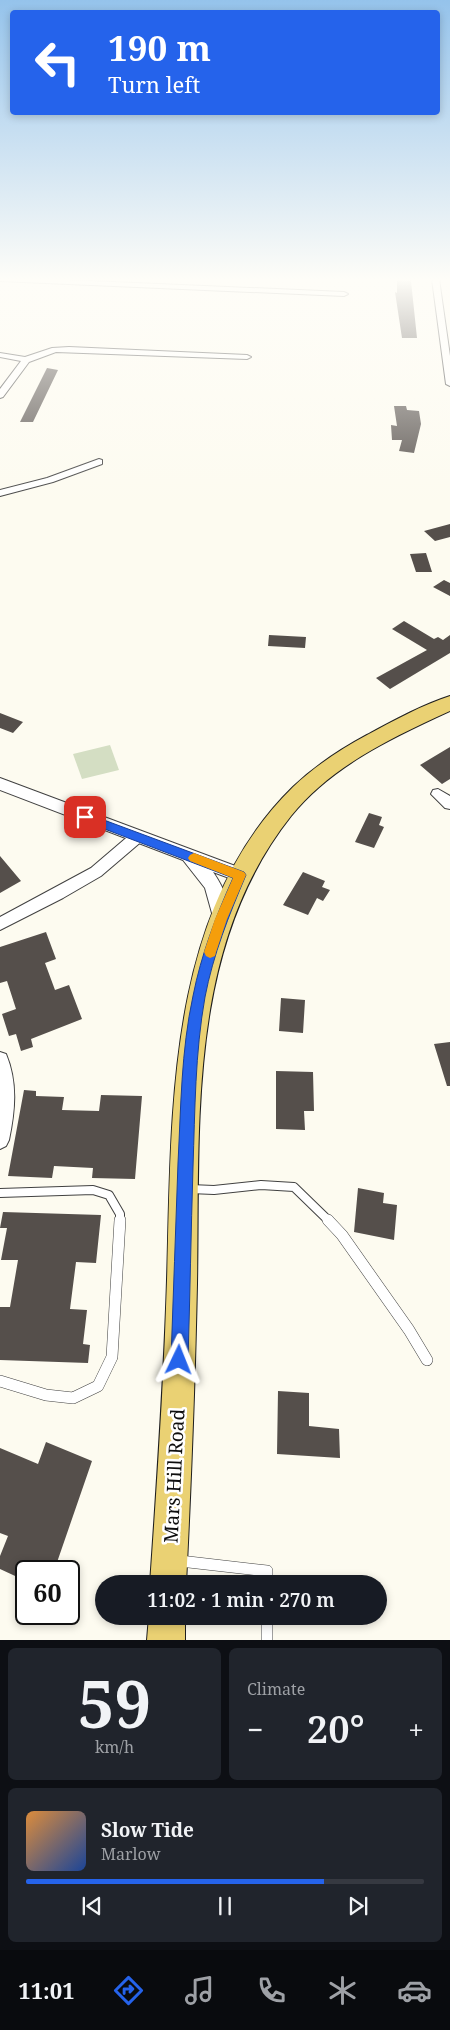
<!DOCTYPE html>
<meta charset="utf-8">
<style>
body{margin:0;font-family:"Noto Serif",serif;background:#20242c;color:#f1f3f6;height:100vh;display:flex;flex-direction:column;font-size:19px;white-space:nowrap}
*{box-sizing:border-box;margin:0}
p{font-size:16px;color:#9ea1a6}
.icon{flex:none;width:28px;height:28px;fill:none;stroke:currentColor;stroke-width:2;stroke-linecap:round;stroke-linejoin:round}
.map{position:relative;height:1640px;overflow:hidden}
.side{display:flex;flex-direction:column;gap:8px;padding:8px;background:#0d0f14;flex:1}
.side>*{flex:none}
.top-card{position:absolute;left:10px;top:10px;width:430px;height:105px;border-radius:5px;box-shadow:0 2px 8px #0003;background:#2563eb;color:#fff;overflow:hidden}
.speed{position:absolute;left:15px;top:1560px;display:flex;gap:10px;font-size:25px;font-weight:700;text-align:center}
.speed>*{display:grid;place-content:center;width:65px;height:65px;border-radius:50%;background:#171b24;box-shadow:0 2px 8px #0003;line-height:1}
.speed .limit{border:2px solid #111;border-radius:8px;background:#fff;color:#111}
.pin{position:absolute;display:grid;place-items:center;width:42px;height:42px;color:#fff;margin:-21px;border-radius:10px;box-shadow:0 2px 8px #0006}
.me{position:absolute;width:55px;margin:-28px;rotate:2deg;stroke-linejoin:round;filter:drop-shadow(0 0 4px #0008)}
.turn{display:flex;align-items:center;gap:18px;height:105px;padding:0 15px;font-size:22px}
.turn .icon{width:65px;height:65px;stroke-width:2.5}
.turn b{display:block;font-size:35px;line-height:42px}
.big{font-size:38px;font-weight:600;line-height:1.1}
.side .tile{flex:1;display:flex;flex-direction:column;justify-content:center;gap:8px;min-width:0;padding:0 18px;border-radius:8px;background:#20242c}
.side .dial{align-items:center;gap:0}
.dial b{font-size:65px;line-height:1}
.song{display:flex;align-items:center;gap:15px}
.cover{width:60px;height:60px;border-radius:8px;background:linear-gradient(135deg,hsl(30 70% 55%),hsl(220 70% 35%))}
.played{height:5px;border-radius:2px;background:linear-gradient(90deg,#2563eb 75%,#363941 75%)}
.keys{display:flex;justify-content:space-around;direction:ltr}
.heat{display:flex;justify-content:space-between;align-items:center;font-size:28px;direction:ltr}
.side .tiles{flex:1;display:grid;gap:8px;grid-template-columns:1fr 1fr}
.tile:last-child{grid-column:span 2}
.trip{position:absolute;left:95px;top:1575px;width:292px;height:50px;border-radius:25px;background:#171b24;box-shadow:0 2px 8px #0003;font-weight:600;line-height:50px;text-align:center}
.tabs{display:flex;height:80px;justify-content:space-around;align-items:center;background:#090b0e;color:#9ea1a6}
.tabs .icon{width:35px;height:35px}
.tabs .active{color:#2563eb}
.tabs b{font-size:22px;color:#f1f3f6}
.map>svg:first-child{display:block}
</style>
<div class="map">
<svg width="450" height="1640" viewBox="0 0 450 1640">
<rect width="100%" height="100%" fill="#fdfbf0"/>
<!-- cemetery -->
<path fill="#d4dec3" d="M110 745 119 770 82 779 73 754Z"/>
<!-- building -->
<path fill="#554f4b" d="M397 279H408L411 281 417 338H402L395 292 397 293Z
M47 368 58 370 33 422H20Z
M394 406H406L407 410 419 411 421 424 414 453 399 451 402 440H392L391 425 397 426Z
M450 524V537L435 541 424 531Z
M426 553 432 572H416L410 554Z
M444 580 450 583V596L433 587Z
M404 621 434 639 438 637 443 640 450 635V653L390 689 376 678 427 650 392 629Z
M269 635 306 637 305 648 268 646Z
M0 713 23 722 13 733 0 728Z
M450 747V779L442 784 420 765Z
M369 813 382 817 379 825 384 827 374 848 355 842Z
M0 856 21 881 0 893Z
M303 872 325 881 322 887 330 890 323 901 317 898 308 915 283 905Z
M46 932 56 959 45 963 55 990 69 985 82 1019 31 1039 33 1047 21 1051 16 1034 9 1036 2 1014 16 1009 7 981 0 983V947Z
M281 998 305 1000 303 1033 279 1031Z
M450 1042V1086H447L434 1044Z
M276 1071 313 1072 314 1111H304L305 1130 276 1129Z
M24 1090 36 1091V1096L64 1097 62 1110 99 1111 101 1095 142 1096 135 1179 92 1178 93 1168 54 1166 52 1178 8 1176Z
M358 1188 384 1193 383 1203 397 1205 394 1240 354 1232Z
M3 1212 101 1215 96 1263 76 1262 70 1309 87 1310 83 1344 90 1345 88 1363 0 1360V1307H10L18 1260H1L7 1228H0Z
M278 1391 309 1393V1426L339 1429 340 1458 277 1454Z
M46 1442 92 1461 54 1571H26V1581L0 1569V1556L8 1536 0 1533V1448L38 1464Z"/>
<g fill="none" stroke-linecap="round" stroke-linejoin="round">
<defs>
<path id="service-far1" d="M190 1189 214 1190 261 1185 294 1187 329 1221
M0 1193 93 1190 109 1195 120 1214V1221"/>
<path id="service" d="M328 1220 342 1235 409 1330 427 1360
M0 1381 46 1395 73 1398 98 1386 112 1357 120 1220
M180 1561 267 1571V1584
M267 1616V1640"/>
<path id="minor" d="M0 279H44L344 292 348 294 344 296 0 281Z
M432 279H439L450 356V386L446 384Z
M69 347 247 355 251 357 247 359 56 352 29 362 3 397 0 398V389L21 361 0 357V353L25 357 52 348Z
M99 459 102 460V464L53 482 0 496V490L47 478Z
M438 789 450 796V809L445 808 431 794 433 790Z
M137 832 142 833 144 837 142 841 101 876 63 898 0 930V917L91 868 132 833Z
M0 1052 6 1054C18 1083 15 1111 9 1140L6 1146 0 1149Z"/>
<path id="tertiary" d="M0 778 246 870 249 875 246 880 240 882 213 872C222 885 235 909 227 924L221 926 215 924 205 888 183 860 0 790Z"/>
<path id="primary" d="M450 696V711C393 737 331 766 291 816 186 948 200 1125 197 1284 195 1384 191 1484 186 1584H150C157 1483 164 1381 167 1280 172 1115 165 912 293 787 315 766 341 749 367 735 393 721 422 705 450 696Z
M149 1616H185V1640H147Z"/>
</defs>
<!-- service-far1 casing -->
<use href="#service-far1" stroke="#414141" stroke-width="10"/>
<!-- service casing -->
<use href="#service" stroke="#414141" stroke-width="12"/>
<!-- minor casing -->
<use href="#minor" stroke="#414141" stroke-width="2"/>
<!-- tertiary casing -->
<use href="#tertiary" stroke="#414141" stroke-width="2"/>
<!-- primary casing -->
<use href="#primary" stroke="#1f1f1f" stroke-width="2"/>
<!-- service-far1 -->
<use href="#service-far1" stroke="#fff" stroke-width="8"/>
<!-- service -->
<use href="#service" stroke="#fff" stroke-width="11"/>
<!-- minor -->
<use href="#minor" fill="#fff" fill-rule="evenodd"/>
<!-- tertiary -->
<use href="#tertiary" fill="#fff" fill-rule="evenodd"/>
<!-- primary -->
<use href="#primary" fill="#ead173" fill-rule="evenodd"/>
</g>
<!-- sky -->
<linearGradient id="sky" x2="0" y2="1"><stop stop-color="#95c3eb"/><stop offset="0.55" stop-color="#fefdf8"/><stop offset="1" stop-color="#fefdf8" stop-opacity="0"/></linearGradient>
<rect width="450" height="508" fill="url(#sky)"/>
<!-- route -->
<path fill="#2563eb" stroke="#184099" d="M85 813 244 872 246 875C229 915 213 955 205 997 195 1053 195 1110 193 1167 191 1232 190 1296 188 1360L185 1366 179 1369 173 1366 171 1360C173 1294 176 1229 178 1163 181 1107 181 1051 193 996 201 955 216 916 233 878L81 820 80 817Z"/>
<!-- slow -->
<path fill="#f59e0b" d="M194 853 244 872 246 875 227 919 216 952 215 956 210 958 206 956 204 952 215 919 233 878 190 861 188 858 190 855Z"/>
<g text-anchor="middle" stroke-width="5" stroke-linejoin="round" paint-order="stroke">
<!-- near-street labels -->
<g font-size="19" fill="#0e0e0e" stroke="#fff">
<text transform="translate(174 1476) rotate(-87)" y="7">Mars Hill Road</text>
</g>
</g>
</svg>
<div class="speed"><div class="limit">60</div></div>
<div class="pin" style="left:85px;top:817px;background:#d93025"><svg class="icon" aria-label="arrive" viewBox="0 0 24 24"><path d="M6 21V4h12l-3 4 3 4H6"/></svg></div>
<svg class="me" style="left:179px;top:1360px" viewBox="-20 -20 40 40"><path d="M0-17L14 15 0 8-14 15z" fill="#2563eb" stroke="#fff" stroke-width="4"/></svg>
<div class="trip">11:02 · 1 min · 270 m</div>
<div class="top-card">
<div class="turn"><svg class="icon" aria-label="left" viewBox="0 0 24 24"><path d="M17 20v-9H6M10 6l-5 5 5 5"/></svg><div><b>190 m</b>Turn left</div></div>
</div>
</div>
<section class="side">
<div class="tiles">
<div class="tile dial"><b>59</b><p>km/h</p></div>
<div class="tile"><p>Climate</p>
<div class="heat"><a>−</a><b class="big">20°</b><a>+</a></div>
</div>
<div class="tile">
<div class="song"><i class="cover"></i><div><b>Slow Tide</b><p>Marlow</p></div></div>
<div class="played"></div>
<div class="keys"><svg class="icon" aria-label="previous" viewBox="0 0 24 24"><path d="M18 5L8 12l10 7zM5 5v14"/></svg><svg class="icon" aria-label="pause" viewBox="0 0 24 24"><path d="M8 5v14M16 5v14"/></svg><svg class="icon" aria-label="next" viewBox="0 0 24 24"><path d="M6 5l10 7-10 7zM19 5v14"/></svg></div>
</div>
</div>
</section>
<nav class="tabs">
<b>11:01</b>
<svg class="icon active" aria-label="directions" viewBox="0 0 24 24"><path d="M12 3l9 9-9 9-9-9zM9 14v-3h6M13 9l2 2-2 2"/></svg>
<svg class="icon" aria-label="music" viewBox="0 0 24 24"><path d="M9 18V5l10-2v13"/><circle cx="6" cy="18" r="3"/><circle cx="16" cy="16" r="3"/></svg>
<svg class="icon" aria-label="phone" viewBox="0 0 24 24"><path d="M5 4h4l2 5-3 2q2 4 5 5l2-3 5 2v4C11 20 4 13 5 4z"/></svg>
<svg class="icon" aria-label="climate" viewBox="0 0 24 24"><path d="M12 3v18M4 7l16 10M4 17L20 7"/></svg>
<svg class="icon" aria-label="car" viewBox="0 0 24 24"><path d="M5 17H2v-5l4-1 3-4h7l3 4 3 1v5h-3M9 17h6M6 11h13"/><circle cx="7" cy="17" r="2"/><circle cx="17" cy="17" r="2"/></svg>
</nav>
